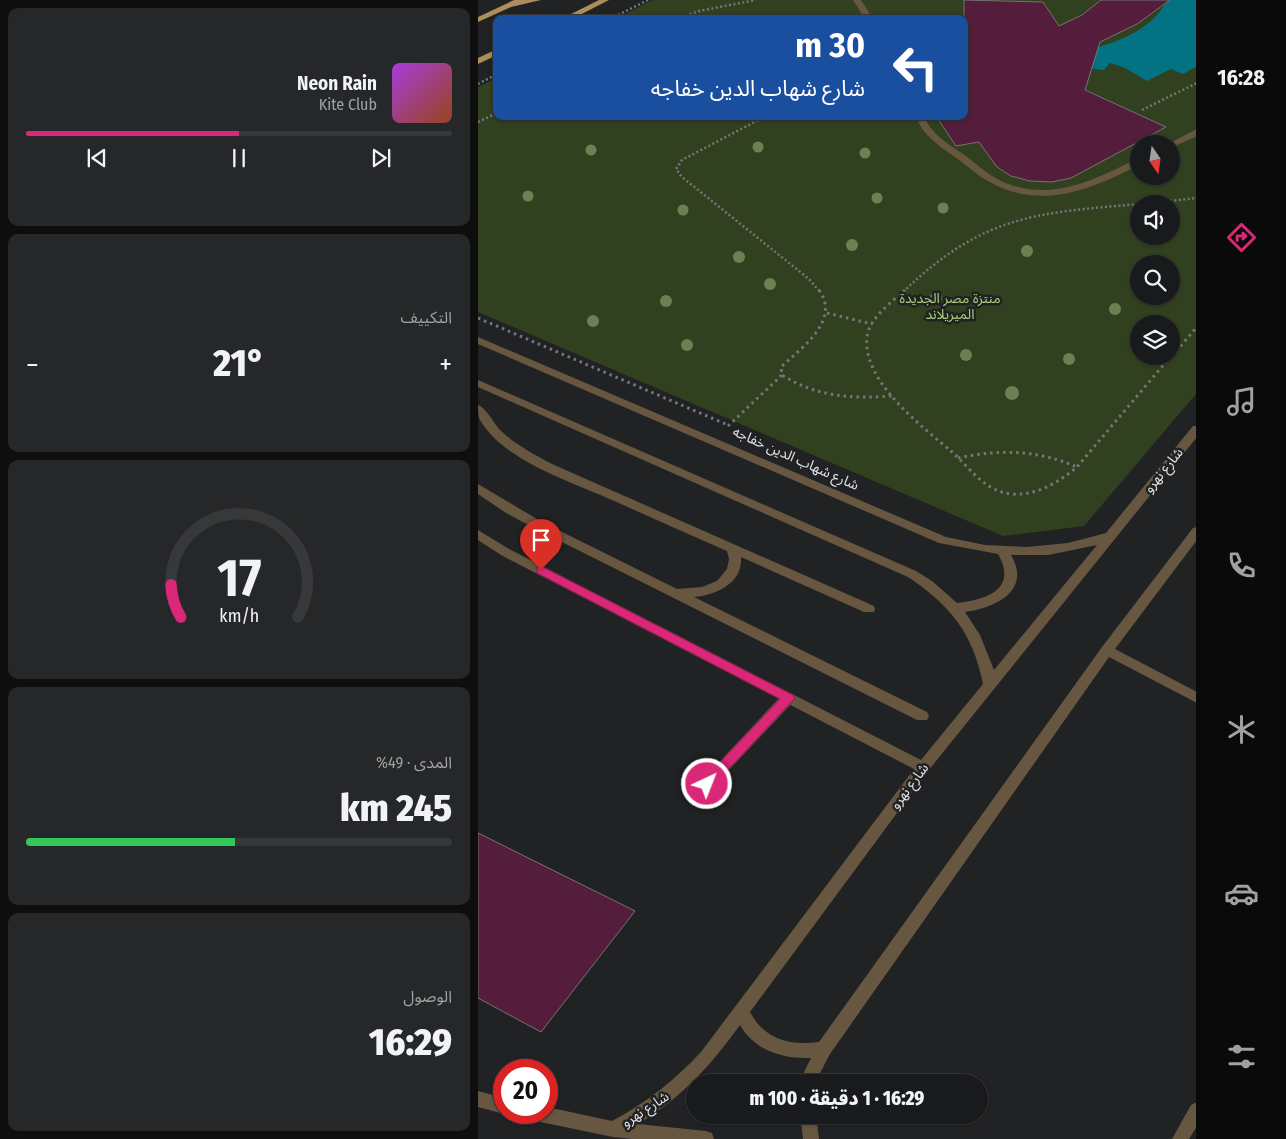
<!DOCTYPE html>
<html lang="ar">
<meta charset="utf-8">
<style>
body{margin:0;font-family:"Fira Sans Condensed","Noto Sans Arabic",sans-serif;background:#262728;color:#f1f3f6;direction:rtl;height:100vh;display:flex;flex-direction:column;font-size:19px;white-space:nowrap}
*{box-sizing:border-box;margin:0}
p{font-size:16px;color:#9fa1a3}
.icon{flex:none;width:28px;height:28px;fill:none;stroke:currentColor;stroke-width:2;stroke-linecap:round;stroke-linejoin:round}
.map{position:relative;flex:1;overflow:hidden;direction:ltr}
.sheet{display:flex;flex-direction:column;gap:8px;padding:8px;background:#0e0e0f;width:478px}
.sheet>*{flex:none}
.hud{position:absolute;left:15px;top:15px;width:475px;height:105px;border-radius:10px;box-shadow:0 1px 4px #0004,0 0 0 1px #37383a;direction:rtl;background:#1a4fa0;color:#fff;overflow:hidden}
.needle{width:32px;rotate:167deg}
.tools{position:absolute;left:652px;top:135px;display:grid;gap:10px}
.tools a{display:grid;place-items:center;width:50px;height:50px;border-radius:50%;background:#191a1b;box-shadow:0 1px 4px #0004,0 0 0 1px #37383a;font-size:25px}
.speed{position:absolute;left:15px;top:1059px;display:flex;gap:10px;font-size:25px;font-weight:700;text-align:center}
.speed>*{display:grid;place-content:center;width:65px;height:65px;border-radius:50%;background:#191a1b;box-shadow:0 1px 4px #0004,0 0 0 1px #37383a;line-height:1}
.speed .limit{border:8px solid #d22;background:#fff;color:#111}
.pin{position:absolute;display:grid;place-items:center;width:42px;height:42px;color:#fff;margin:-51px -21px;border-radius:50% 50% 50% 0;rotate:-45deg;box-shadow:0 0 5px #0007}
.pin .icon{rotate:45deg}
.me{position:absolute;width:55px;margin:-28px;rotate:43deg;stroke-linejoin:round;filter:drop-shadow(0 0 4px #0008)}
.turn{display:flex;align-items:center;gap:18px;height:105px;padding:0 20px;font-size:22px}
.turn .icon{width:65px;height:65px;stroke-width:2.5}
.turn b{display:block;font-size:35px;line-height:42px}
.big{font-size:38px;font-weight:800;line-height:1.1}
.sheet .tile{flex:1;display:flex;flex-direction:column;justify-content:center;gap:8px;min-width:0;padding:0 18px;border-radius:10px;background:#262728}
.sheet .dial{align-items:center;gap:0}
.dial svg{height:130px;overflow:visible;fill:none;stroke:#37383a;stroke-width:7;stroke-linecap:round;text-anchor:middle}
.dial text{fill:#f1f3f6;stroke:none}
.song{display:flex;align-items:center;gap:15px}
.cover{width:60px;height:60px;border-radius:8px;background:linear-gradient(135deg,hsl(280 70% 55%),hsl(20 70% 35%))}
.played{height:5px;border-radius:2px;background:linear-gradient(90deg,#db2777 50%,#37383a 50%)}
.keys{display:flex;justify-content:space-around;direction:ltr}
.heat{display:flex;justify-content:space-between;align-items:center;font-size:28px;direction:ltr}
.charge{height:8px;border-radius:4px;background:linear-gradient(90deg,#34c759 49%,#37383a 0)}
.trip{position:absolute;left:208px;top:1074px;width:302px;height:50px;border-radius:25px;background:#191a1b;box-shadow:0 1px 4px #0004,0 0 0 1px #37383a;font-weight:800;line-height:50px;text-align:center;direction:rtl}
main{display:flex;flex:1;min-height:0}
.dock{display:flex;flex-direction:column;width:90px;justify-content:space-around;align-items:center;background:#0a0a0b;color:#9fa1a3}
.dock .icon{width:35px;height:35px}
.dock .active{color:#db2777}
.dock b{font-size:22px;color:#f1f3f6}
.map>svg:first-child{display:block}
</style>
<main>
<nav class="dock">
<b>16:28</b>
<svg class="icon active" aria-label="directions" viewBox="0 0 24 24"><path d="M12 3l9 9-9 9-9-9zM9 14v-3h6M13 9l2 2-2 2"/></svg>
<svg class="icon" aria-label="music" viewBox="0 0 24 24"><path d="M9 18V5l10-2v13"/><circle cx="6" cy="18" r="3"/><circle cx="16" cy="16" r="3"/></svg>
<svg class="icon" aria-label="phone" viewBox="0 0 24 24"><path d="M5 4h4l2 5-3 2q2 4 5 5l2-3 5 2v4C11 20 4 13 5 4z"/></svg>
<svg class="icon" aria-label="climate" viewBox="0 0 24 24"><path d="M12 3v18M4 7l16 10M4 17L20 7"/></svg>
<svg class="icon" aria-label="car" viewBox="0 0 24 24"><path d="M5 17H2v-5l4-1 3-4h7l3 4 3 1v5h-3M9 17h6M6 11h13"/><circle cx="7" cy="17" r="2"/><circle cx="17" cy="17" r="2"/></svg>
<svg class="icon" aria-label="filters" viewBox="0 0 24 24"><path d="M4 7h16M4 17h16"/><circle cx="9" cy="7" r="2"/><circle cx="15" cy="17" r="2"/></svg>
</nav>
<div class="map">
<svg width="719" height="1139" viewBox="0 0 719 1139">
<rect width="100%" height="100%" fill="#212224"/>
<!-- green -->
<path fill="#31401f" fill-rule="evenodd" d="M175 0H718V394L606 526 525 536 0 312V87L19 78V116H486V19H137ZM661 144H694V176H661ZM661 204H694V236H661ZM661 264H694V296H661ZM661 324H694V356H661Z"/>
<!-- water -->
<path fill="#037282" d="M689 0H718V67L705 74 693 69 669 81 647 68 632 63 626 70 562 63 614 66 604 41 618 48C646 39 675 28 689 0Z"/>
<!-- building -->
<path fill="#531d3b" stroke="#777375" d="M486 0 565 2 581 26 604 15 623 0H692L659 24 622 42 607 90 688 127 593 178 574 182 552 181 533 176 519 167 501 142 478 146 458 116H486Z
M0 833 157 911 63 1032 0 998Z"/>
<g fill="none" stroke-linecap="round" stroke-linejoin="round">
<!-- path-far1 -->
<path stroke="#757678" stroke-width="2.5" stroke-dasharray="2 2.5" stroke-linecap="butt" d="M132 19 170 0
M199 19 221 11 278 0
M0 84 19 74
M664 110 719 83
M288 116 204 160 198 169 204 177 331 279 342 292
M0 122 19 113
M665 204 719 198
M425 292C505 215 557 213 661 204"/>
<!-- path -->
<path stroke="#757678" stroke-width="3" stroke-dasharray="2.5 4" stroke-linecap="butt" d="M341 290C363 321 323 348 303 367L304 375C339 397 374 399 414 396
M427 290C414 302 391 318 389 337 384 382 444 426 474 452 493 469 506 491 534 494 559 496 581 482 599 467L693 356
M349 313 394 324
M0 318 250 425
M694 356 719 327
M250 426 304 375
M480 458C522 449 560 450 599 467"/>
<!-- service -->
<path fill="#675741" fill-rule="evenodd" d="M375 0H383L395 19H387Z
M439 116H447C450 132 472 145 485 154 496 162 507 172 519 179 567 204 613 182 658 159L661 158V165C614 189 563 211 512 182 499 176 489 165 477 157 464 148 441 133 439 116Z
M719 129V136L697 146 694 147V144H690Z
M0 405C8 408 15 422 21 429 36 444 55 454 74 464L396 606 397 609 396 612H386L263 557C265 583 238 595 216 597L449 712 451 716 449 720H439L56 528 28 513 0 494V484L64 522 199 589 224 587 239 581 249 569 251 559 249 551C210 534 172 517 134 500 92 481 26 461 2 420 0 416 0 410 0 405Z
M310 693 315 694 317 698 315 702 221 802 216 804 211 802 209 798 211 794 305 694Z"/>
<!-- minor -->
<path fill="#675741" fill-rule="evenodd" d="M0 337 468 537 507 545 549 547 590 543 628 533 715 426H719V437L450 771 272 1012C287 1040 312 1046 341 1042L624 647 715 528 719 527V540L637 649 719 692V703L631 657 352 1054 342 1073 340 1082H324L326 1072 333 1058C305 1059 277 1051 262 1025 232 1066 205 1097 160 1124L228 1131 234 1133 236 1139H155L135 1137 53 1120 47 1117 45 1112H69V1107L134 1121C168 1103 197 1080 223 1052L436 769 23 555 0 540V530L31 549 443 760 505 684C495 633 472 605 430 577L0 387V380L438 571 454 581 479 603C509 600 540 589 520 554L461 543 0 344ZM619 545 516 670 502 635 487 612C517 608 554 591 533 555H570Z
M0 1091 26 1098V1112H29L26 1114 0 1107Z
M719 1102V1126L711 1139H694L713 1105Z
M322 1115H338L341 1139H325Z"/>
<!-- primary -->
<path fill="#ad8c5d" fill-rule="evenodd" d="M36 0H63L33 7 0 22V17Z
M121 0H131L94 19H83Z
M19 49V55L0 64V58Z"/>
</g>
<!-- trees -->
<g fill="#6b8154">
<circle cx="280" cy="147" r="5.5"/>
<circle cx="113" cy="150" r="5.5"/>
<circle cx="387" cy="153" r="5.5"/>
<circle cx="50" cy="196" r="5.5"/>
<circle cx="399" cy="198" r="5.5"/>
<circle cx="465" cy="208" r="5.5"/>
<circle cx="205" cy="210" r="5.5"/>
<circle cx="374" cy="245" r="6"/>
<circle cx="549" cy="251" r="6"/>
<circle cx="261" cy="257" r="6"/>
<circle cx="292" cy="284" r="6"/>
<circle cx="458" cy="298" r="6"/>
<circle cx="188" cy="301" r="6"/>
<circle cx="637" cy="309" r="6"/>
<circle cx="115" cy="321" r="6"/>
<circle cx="209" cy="345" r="6"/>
<circle cx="488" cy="355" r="6"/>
<circle cx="591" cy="359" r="6"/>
<circle cx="534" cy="393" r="7"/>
</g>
<!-- route -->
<path fill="#db2777" stroke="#8e194d" d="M63 566 315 695 317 698 234 787H225L223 784 225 780 302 699 59 573V567Z"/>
<g text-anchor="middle" stroke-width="5" stroke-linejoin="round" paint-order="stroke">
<!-- park labels -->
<g font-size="14" fill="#a7ce7c" stroke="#212224">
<text x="472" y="303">منتزة مصر الجديدة<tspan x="472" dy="16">الميريلاند</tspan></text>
</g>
<!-- street labels -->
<g font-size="14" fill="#e1e2e4" stroke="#212224">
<text transform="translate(318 458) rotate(24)" y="5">شارع شهاب الدين خفاجه</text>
<text transform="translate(685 470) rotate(-51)" y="5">شارع نهرو</text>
<text transform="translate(431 786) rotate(-53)" y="5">شارع نهرو</text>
<text transform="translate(167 1109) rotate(-33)" y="5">شارع نهرو</text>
</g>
</g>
</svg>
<div class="tools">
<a><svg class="needle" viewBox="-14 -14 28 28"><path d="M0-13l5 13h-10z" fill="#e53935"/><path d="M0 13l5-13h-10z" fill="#9fa1a3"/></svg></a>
<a><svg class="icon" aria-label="sound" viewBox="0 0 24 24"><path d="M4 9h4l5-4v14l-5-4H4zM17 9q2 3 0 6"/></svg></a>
<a><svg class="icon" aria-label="search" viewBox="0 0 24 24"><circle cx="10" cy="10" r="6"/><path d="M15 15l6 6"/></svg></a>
<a><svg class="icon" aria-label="layers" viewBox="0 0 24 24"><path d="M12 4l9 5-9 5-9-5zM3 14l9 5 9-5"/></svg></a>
</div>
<div class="speed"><div class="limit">20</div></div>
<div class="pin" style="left:63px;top:570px;background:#d93025"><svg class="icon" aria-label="arrive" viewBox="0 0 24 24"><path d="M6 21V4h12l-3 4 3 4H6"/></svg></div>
<svg class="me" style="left:229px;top:784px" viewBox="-20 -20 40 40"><circle r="17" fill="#db2777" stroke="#fff" stroke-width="3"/><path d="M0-11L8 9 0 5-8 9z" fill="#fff"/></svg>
<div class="trip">16:29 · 1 دقيقة · 100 m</div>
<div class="hud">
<div class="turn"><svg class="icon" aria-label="left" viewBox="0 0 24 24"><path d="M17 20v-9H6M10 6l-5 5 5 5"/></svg><div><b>30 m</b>شارع شهاب الدين خفاجه</div></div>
</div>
</div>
<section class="sheet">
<div class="tile">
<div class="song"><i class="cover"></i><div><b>Neon Rain</b><p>Kite Club</p></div></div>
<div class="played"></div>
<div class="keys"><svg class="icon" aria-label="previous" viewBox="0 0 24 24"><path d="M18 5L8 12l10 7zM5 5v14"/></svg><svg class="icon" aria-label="pause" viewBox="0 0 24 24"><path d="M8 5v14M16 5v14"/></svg><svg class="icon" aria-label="next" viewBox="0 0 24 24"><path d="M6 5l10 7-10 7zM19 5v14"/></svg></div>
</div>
<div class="tile"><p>التكييف</p>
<div class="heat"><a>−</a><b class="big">21°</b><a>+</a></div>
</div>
<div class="tile dial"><svg viewBox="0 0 100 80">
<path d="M14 69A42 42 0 1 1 86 69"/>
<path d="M14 69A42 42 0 0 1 8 49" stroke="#db2777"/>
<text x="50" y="56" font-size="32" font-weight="700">17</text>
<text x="50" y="72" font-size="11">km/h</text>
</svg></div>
<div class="tile"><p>المدى · 49%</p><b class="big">245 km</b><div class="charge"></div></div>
<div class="tile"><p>الوصول</p><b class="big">16:29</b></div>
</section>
</main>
